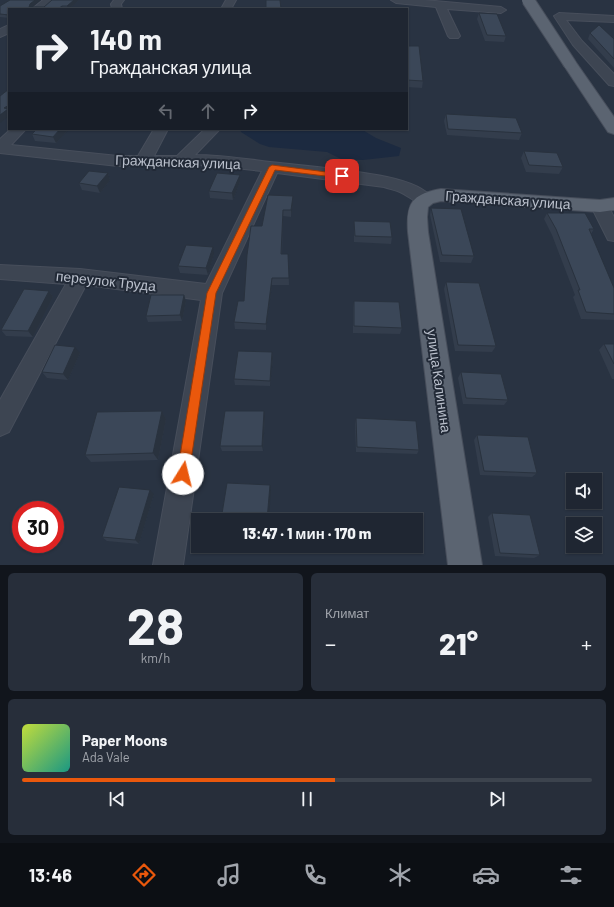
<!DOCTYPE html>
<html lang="ru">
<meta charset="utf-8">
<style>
body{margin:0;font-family:Barlow,sans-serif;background:#272e3a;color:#f1f3f6;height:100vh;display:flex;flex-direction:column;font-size:15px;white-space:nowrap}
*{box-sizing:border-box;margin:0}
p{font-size:13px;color:#a1a5ac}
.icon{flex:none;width:22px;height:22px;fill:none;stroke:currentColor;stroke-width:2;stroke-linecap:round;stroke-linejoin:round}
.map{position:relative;height:565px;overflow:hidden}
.panel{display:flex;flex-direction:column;gap:8px;padding:8px;background:#11151c;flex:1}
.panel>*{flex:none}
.top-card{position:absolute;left:8px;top:8px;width:400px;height:122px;border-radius:0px;box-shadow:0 1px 3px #0004,0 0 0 1px #3c434d;background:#1f2632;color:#f1f3f6;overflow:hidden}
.tools{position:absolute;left:566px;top:473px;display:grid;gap:8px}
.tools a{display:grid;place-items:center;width:36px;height:36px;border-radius:0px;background:#1f2632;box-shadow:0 1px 3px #0004,0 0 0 1px #3c434d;font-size:20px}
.speed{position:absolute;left:12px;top:501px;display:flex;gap:8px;font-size:20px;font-weight:700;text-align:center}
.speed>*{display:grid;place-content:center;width:52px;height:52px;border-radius:50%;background:#1f2632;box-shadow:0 1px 3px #0004,0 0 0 1px #3c434d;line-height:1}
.speed .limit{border:6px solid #d22;background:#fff;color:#111}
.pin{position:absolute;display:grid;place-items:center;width:34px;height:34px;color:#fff;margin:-17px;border-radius:8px;box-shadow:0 2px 6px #0006}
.me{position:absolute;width:44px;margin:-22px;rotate:9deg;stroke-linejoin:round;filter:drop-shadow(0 0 3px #0008)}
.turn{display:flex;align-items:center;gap:14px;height:84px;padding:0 16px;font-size:18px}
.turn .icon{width:52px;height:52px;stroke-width:2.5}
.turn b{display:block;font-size:28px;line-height:34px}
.lanes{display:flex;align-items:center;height:38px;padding:0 16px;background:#0003;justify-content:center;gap:20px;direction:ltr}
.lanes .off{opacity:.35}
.big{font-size:30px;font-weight:800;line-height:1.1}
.panel .card{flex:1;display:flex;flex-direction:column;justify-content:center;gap:6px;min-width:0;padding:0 14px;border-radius:6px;background:#272e3a}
.panel .dial{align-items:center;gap:0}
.dial b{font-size:52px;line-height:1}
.song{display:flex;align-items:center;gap:12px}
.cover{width:48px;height:48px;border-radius:6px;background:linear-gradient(135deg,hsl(70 70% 55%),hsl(170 70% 35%))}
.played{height:4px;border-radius:2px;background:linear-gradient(90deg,#ea580c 55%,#3c434d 55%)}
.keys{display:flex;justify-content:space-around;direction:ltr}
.heat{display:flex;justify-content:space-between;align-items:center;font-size:22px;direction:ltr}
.panel .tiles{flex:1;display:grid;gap:8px;grid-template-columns:1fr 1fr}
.card:last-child{grid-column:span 2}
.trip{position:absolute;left:191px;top:513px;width:232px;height:40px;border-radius:0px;background:#1f2632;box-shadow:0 1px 3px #0004,0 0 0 1px #3c434d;font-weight:800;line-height:40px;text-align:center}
.tab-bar{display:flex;height:64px;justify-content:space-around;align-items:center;background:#0c0f14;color:#a1a5ac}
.tab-bar .icon{width:28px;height:28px}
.tab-bar .selected{color:#ea580c}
.tab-bar b{font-size:18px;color:#f1f3f6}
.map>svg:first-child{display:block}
</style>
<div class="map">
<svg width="614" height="565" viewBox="0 0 614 565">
<rect width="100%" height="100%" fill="#293342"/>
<!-- water -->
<path fill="#1c2a40" d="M240 129H361L376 138 401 148 399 156 363 160 341 159 327 152 269 147 260 144 241 132Z"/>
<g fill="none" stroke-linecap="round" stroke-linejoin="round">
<defs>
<path id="minor" d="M43 0H55L44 9H32Z
M114 0H124L121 4 122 9H112L111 4Z
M226 0H236L231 9H221Z
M391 0H424L501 7 506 10 501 13 447 9 460 36 458 38H450L448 36 436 7 396 3Z
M559 13 614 16V22L566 20 582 41 614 74V86L609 85 573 45 554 16Z
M9 25V33L0 37V29Z
M11 129H26L11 145 118 156H138L154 129H168L154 156H177L205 129H220L195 155C223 155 252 160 280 163 315 167 352 170 387 177 401 180 424 186 433 199L430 203C417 206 411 197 400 192 395 190 390 189 384 187L277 173 222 293 183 565H153L201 300 86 285 9 432 0 436V400L66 284 0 279V265L80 269 206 284 262 171 207 165 118 166 0 153V139Z
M600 200 606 202 614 217V241L608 240 591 206 594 202Z"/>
<path id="major" d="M570 60 575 61 614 117V134L608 132 563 64 565 61Z
M441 189 600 200 614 198V210L600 212 441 201 433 203 428 207 427 217 428 232 482 565H448L408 232C406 203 412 194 441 189Z"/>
</defs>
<!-- minor casing -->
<use href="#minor" stroke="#474e5b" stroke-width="2"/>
<!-- major casing -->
<use href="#major" stroke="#474e5b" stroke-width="2"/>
<!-- minor -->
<use href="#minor" fill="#3d4552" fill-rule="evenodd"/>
<!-- major -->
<use href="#major" fill="#5b6471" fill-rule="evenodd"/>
<defs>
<path id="major-bridge" d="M528 0 570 64"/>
</defs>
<!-- major-bridge casing -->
<use href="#major-bridge" stroke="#474e5b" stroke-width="14" stroke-linecap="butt"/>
<!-- major-bridge -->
<use href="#major-bridge" stroke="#5b6471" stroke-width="12"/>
</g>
<!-- wall -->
<path fill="#333d4c" d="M79 0 69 9H9V18L0 17V6L44 7Z
M479 13 506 36 504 42 485 41 477 19Z
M590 33 614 39V68L588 39Z
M407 46 423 81 422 88 407 87Z
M446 114 522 133 519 140 447 135 444 121Z
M69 129 56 143 35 141 32 134Z
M524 151 563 167 559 174 526 172 521 158Z
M108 173 110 180 100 193 82 190 79 183Z
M240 182 233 200 210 198 209 191Z
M268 195 293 203 291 217 283 216 282 254H288L289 285H272L266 330 235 329 234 322 244 301 262 226Z
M431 208 474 256 471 263 440 262 430 215Z
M547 213 594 229 591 234 614 288V320L581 319 573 297 575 295 552 235 544 219Z
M354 221 392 237 391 244 354 242Z
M214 254 208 275 180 273 178 266Z
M446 282 496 346 492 352 455 351 444 289Z
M49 291 53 297 33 337 6 336 1 330Z
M184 295 186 301 182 321 148 322 146 316Z
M354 301 402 328 400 334 353 333V307Z
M604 344H614V379H612L599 350Z
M272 352 273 358 270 386 235 385 234 379Z
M80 353 68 380 47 378 42 372Z
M461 372 508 400 504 405 463 404 458 378Z
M162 411 166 419 158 460 91 462 85 455Z
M265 417 263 451H222L220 446Z
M356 418 419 450 417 454 356 452 355 424Z
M477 435 537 473 532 477 480 475 474 440Z
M154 494 139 544 107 541 102 537Z
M492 513 540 555 534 558 495 556 488 517Z"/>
<!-- shaded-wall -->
<path fill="#29323e" d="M35 0H41L31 8 29 7 30 4Z
M74 0H79L69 9H68L67 6Z
M62 6 64 9H58Z
M9 105V116L0 123V115L4 108Z
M60 129H69L56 143 53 137Z
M108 173 110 180 100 193 97 186Z
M240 175V182L233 200 232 193Z
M293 196V203L291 217V210Z
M283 210V216L281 261V254Z
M213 247 214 254 208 275 206 268Z
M272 278V285L266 330V324Z
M49 291 53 297 33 337 28 331Z
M184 295 186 301 182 321 180 315Z
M75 347 80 353 68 380 63 374Z
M272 352 273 358 270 386V381Z
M162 411 166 419 158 460 153 453Z
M264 411 265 417 263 451 262 446Z
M270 485 271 490 269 520H267Z
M150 490 154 494 139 544 135 540Z"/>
<!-- building -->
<path fill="#3b4758" stroke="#29323e" d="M10 0H35L30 4 29 7H44L52 0H74L67 6H62L58 9H9V15L0 14V6Z
M266 0H280L281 9H266Z
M479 13 497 14 506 36 487 35Z
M599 25 614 39V59L590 33Z
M407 46H419L423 81 407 80Z
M9 89V105L4 108 8 109 0 115V96Z
M446 114 516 118 522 133 448 129Z
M37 129H60L53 137 32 134Z
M524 151 557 153 563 167 529 165Z
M89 171 108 173 97 186 79 183Z
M217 173 240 175 232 193 209 191Z
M268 195 293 196 291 210H283L281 254H288L289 278H272L266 324 234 322 238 301H244L247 255 251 226H262Z
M431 208 461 209 474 256 442 255Z
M547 213H585L594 229H589L614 288V314L586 312 578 290H580L556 229Z
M354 221 390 222 392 237 355 236Z
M186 245 213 247 206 268 178 266Z
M446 282 479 283 496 346 458 345Z
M24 289 49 291 28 331 1 330Z
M151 295H184L180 315 146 316Z
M354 301 399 302 402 328 354 326Z
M604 344H614V364Z
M55 345 75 347 63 374 42 372Z
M238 351 272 352 270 381 234 379Z
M461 372 501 374 508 400 466 398Z
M162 411 153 453 85 455 97 412Z
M225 411H264L262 446H220Z
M356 418 416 421 419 450 357 447Z
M477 435 528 437 537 473 484 471Z
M227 483 270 485 267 520H221Z
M119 487 150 490 135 540 102 537Z
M492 513 530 515 540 555 500 553Z"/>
<!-- route -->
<path fill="#ea580c" stroke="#983908" d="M272 165 342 174 346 176 342 178 275 170 216 293 189 474 187 479 183 480 179 479 177 474 207 293 269 167Z"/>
<g text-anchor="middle" stroke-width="4" stroke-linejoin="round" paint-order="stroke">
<!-- street labels -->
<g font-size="14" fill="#bac0cc" stroke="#222a37">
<text transform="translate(178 162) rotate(2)" y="5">Гражданская улица</text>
<text transform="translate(508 200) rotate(4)" y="5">Гражданская улица</text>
<text transform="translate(106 281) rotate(6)" y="5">переулок Труда</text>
<text transform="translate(439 381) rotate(82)" y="5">улица Калинина</text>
</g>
</g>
</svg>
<div class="tools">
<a><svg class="icon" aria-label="sound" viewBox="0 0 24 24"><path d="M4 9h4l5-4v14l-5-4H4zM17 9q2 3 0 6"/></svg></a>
<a><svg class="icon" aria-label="layers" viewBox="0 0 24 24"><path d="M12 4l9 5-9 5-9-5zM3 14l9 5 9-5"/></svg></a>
</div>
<div class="speed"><div class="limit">30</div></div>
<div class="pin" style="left:342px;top:176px;background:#d93025"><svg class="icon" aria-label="arrive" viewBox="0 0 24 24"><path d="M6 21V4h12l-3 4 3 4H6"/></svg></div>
<svg class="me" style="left:183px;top:474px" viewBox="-20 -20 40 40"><circle r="19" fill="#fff"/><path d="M0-13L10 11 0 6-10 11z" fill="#ea580c"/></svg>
<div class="trip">13:47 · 1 мин · 170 m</div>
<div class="top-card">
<div class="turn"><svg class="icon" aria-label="right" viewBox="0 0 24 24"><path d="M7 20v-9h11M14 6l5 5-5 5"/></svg><div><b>140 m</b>Гражданская улица</div></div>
<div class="lanes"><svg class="icon off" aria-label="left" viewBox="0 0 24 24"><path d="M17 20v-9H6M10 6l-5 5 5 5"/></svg><svg class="icon off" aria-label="ahead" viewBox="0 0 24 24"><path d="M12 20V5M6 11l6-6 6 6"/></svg><svg class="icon" aria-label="right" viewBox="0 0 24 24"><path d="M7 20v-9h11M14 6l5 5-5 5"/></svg></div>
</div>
</div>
<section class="panel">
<div class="tiles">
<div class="card dial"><b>28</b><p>km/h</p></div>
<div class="card"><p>Климат</p>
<div class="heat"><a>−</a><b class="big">21°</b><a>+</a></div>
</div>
<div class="card">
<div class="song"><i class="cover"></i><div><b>Paper Moons</b><p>Ada Vale</p></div></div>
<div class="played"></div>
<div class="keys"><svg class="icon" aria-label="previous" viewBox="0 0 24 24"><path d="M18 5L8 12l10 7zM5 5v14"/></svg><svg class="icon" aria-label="pause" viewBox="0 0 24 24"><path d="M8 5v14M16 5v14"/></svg><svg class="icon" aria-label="next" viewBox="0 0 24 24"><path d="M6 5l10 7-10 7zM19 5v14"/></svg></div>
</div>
</div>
</section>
<nav class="tab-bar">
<b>13:46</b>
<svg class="icon selected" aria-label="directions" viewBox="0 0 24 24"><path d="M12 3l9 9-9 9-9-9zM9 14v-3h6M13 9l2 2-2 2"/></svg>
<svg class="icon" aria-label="music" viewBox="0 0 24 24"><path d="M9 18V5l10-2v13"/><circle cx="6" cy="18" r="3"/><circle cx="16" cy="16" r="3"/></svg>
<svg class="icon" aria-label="phone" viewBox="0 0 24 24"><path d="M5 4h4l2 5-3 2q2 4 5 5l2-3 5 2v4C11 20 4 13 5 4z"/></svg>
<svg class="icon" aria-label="climate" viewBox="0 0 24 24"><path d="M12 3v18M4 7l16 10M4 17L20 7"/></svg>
<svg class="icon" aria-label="car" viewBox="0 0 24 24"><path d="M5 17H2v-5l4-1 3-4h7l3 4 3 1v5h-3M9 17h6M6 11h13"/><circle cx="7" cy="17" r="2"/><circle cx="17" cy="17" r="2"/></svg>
<svg class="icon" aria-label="filters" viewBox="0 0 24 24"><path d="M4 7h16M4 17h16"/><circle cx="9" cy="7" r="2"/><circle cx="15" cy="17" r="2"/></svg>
</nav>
